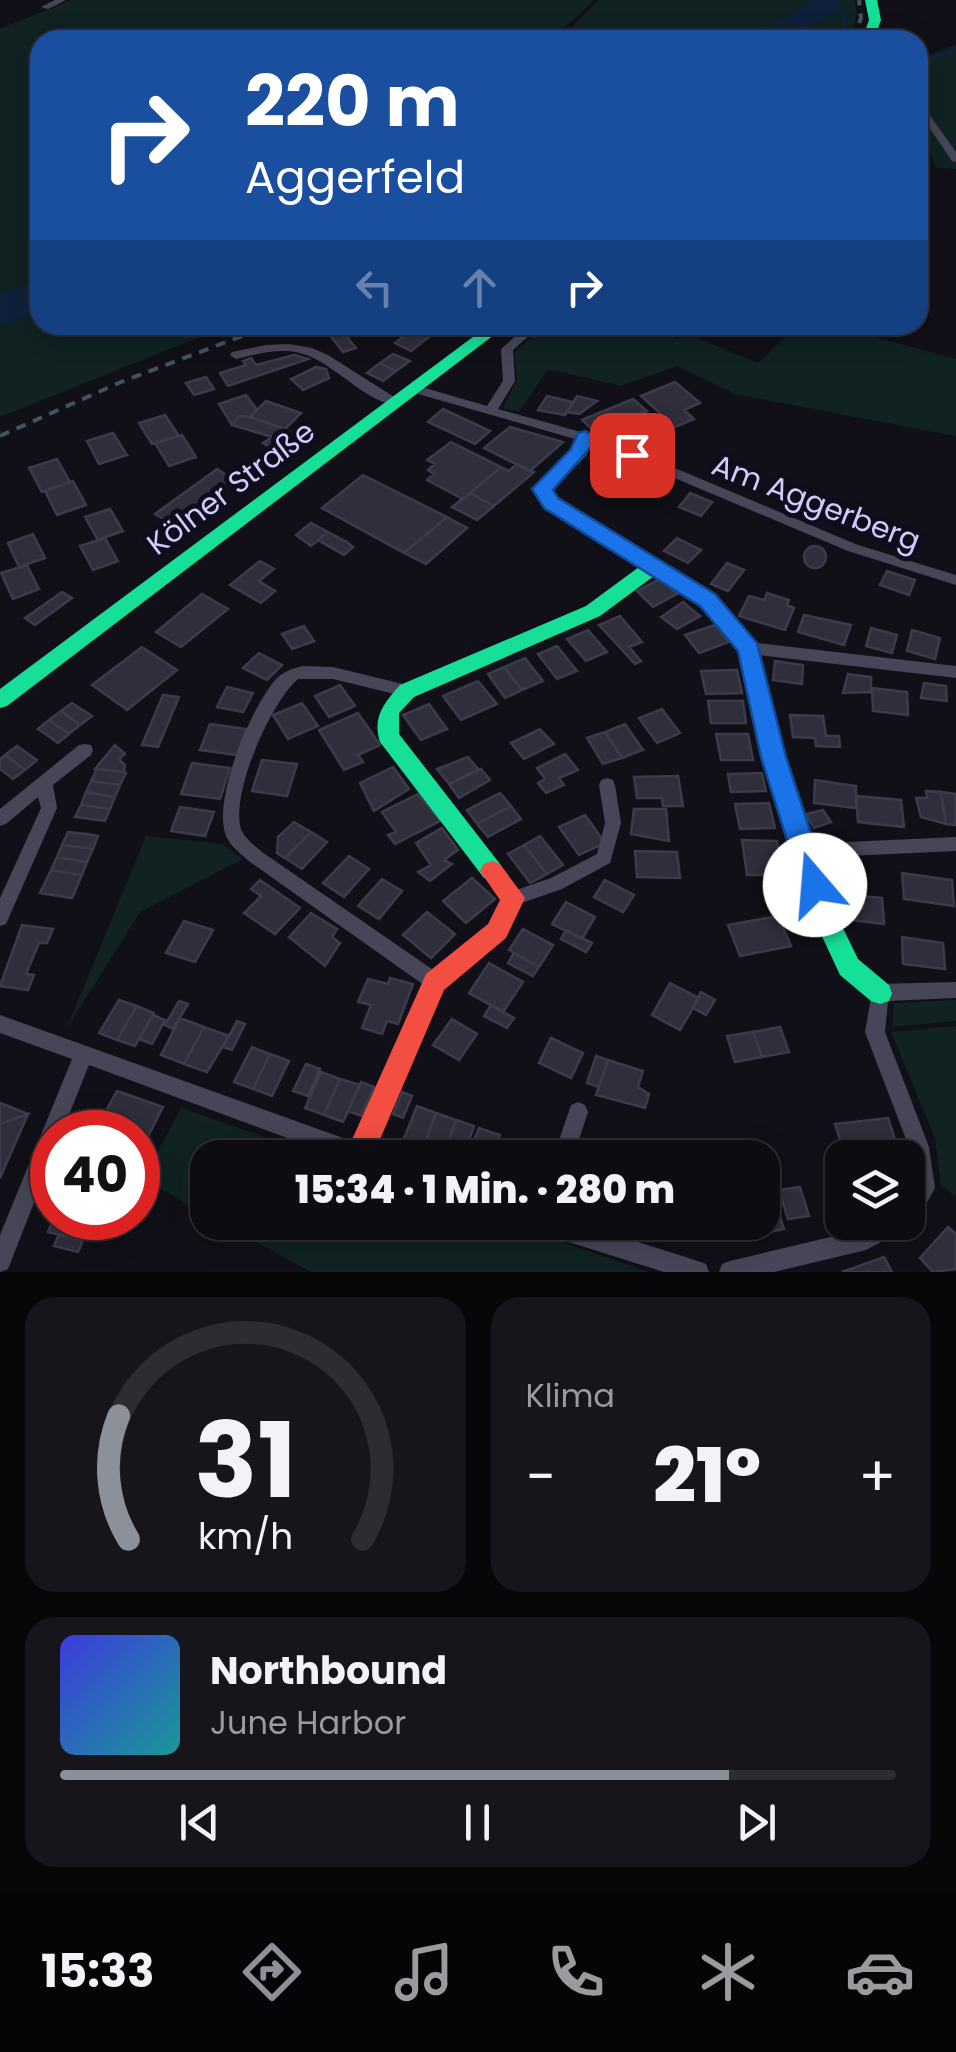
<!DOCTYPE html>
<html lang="de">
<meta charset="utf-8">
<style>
body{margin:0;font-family:Poppins,sans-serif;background:#16151b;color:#f1f3f6;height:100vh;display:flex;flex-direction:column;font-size:38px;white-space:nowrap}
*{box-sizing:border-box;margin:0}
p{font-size:32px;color:#9a9b9f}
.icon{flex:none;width:55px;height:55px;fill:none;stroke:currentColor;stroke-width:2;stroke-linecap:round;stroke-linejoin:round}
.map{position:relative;height:1272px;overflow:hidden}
.details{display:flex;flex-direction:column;gap:25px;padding:25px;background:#07070a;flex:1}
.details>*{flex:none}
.top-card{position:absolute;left:30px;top:30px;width:898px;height:305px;border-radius:30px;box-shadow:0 5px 25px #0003,0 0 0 2px #2d2c32;background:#1a4fa0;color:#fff;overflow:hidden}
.fabs{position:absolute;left:825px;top:1140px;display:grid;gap:20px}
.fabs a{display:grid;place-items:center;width:100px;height:100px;border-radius:20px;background:#0d0c12;box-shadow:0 5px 25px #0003,0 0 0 2px #2d2c32;font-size:50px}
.speed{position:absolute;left:30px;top:1110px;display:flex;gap:20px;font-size:50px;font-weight:700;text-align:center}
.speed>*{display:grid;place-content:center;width:130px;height:130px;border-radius:50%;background:#0d0c12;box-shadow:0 5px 25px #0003,0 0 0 2px #2d2c32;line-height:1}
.speed .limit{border:15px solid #d22;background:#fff;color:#111}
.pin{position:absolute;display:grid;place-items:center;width:85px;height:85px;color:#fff;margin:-42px;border-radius:20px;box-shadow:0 5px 15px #0006}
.me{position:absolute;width:110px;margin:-55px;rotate:342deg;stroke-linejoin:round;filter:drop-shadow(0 0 8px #0008)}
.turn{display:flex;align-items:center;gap:35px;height:210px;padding:0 50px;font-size:45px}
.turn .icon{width:130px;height:130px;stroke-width:2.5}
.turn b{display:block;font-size:70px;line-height:85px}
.lanes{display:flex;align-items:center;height:95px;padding:0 50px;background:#0003;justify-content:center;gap:50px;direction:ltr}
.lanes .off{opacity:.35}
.big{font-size:75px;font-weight:800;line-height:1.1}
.details .tile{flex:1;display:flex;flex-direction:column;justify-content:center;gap:15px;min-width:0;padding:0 35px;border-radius:30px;background:#16151b}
.details .dial{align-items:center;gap:0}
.dial svg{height:260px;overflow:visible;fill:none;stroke:#2d2c32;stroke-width:7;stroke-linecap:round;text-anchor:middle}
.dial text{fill:#f1f3f6;stroke:none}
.song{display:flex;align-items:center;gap:30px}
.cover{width:120px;height:120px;border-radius:15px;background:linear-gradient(135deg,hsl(240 70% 55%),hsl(180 70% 35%))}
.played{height:10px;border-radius:5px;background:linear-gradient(90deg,#8c9099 80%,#2d2c32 80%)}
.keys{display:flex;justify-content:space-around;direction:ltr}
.heat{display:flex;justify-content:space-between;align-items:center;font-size:55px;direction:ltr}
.details .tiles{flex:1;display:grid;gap:25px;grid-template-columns:1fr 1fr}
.tile:last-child{grid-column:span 2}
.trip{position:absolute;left:190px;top:1140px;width:590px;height:100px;border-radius:30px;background:#0d0c12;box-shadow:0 5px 25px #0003,0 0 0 2px #2d2c32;font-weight:800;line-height:100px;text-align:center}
.tabs{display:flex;height:160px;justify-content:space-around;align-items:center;background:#050507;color:#9a9b9f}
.tabs .icon{width:70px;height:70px}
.tabs .selected{color:#8c9099}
.tabs b{font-size:45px;color:#f1f3f6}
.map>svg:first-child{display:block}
</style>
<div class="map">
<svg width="956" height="1272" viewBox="0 0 956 1272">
<rect width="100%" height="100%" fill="#111018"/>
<!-- green -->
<path fill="#102222" d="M71 0H594L552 40H40V325H230L0 417V29Z
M599 0H855L857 14 850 40H559Z
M956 45V169L936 168 918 121V59Z
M547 325H652L677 339 685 333 758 363 798 325H851L849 330 956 359V436L735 394 677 366 621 386 548 369 519 412 503 408 517 380 514 352Z
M146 836 222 844 243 859 140 912 66 1030Z
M956 1000V1021L892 1027 894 1003Z
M956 1026V1196L941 1186 935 1138 891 1032Z
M181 1108 321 1157 208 1158 207 1215 143 1179Z
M221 1223H507L649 1272H311Z"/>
<!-- water -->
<path fill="#0f213a" d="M812 0H841C826 34 759 40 727 40L788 17Z
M40 280V312L0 326V293Z"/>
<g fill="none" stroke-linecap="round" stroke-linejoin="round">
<!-- stream -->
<path stroke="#0f213a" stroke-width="4" d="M833 7 846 17 840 40
M918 65 956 48"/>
</g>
<!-- building -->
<path fill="#2f2e3b" stroke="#3c3b4c" stroke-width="2.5" d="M414 329 430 336 411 351 395 343Z
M343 332 356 348 343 352 330 335Z
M393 354 410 361 396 371 380 363Z
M294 355 308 359 228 386 220 373 246 365 243 361 251 358 256 365Z
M380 363 396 371 383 381 367 373Z
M316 367 326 369 329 378 303 390 291 379Z
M206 377 214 389 194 395 186 383Z
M675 382 700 403 684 410 694 419 639 442 627 431 663 416 641 396Z
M246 395 257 410 250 417 239 416 232 425 219 404Z
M547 396 573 402 565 415 538 410Z
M577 396 597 401 579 414 567 412Z
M633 399 647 411 595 432 582 420Z
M266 401 301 413 285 429 250 417Z
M443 409 490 431 475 444 428 422Z
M165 415 179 436 152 444 139 423Z
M239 416 250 417 285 429 272 437 232 425Z
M510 427 563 442 530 471 484 448Z
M285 429 307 442 285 456 263 443Z
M113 433 127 455 99 464 87 441Z
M182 435 196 457 169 466 155 443Z
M451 442 501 467 463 499 427 480 434 474 428 470 435 464 427 460Z
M57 459 70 482 42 492 29 468Z
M517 464 534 472 494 506 470 493 501 467 509 471Z
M217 469 232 478 170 523 155 514Z
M363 475 447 517 404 553 322 508Z
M73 481 86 505 57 515 45 491Z
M470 493 494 506 477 520 452 507Z
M690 493 712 502 701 516 679 507Z
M110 509 123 531 98 540 85 517Z
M447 517 467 528 426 564 404 553Z
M311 523 328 532 311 546 296 535Z
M328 532 347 542 353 547 344 555 318 540Z
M33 534 45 558 19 567 8 543Z
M105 538 118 561 93 570 80 546Z
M677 538 701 550 688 563 664 551Z
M804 557a11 11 0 1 1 22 0a11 11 0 1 1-22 0Z
M260 561 274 569 259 581 275 591 261 603 230 585Z
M727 563 744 570 728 591 711 584Z
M27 565 39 589 13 599 1 573Z
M887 571 915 580 909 595 880 585Z
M660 579 677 594 653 607 637 591Z
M62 592 72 598 35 625 25 618Z
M767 593 789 600 787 605 794 608 785 630 739 616 749 596 764 600Z
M202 594 228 609 181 647 156 632Z
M683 602 700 616 677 629 661 617Z
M804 615 851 625 844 645 798 632Z
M620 616 642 642 629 647 641 661 635 664 599 625Z
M715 625 729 642 699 653 685 635Z
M304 626 314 641 292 649 282 634Z
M871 628 897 635 892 653 866 646Z
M588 630 607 652 586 661 567 639Z
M912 630 940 638 935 659 907 651Z
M557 646 577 671 557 679 538 654Z
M142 647 177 670 127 710 92 685Z
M259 653 282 665 267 680 243 668Z
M525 658 543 681 522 690 504 667Z
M775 661 803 665 802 684 773 680Z
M504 667 522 690 505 698 488 674Z
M737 670 742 693 706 694 701 671Z
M848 674 871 677V692L843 693Z
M478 681 497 704 461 720 443 696Z
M924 683 946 686 947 701 921 698Z
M340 685 355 706 329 717 315 696Z
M227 687 253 693 243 712 217 707Z
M872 688 907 692 908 715 873 711Z
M163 695 179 697 158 747 142 745Z
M708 701H743L746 723H711Z
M72 703 92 716 80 725 61 711Z
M302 703 318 726 288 739 273 715Z
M429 704 447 729 421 740 403 715Z
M662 709 680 733 657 743 639 718Z
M61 711 80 725 69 734 49 720Z
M358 713 380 745 358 755 363 762 344 770 319 730Z
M790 715 823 716 826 736H839L840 747 816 746 815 738 793 737Z
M49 720 69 734 58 743 38 729Z
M210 724 246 729 237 755 200 750Z
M625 724 643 750 622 758 605 732Z
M540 729 554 744 524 759 511 743Z
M605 732 622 758 603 764 587 738Z
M716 734H748L753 760H721Z
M115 745 125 754 119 759 125 765 124 772 95 769Z
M17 746 37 760 25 770 5 755Z
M565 754 578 770 559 778 564 785 546 793 538 783 545 779 537 768Z
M5 755 25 770 13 779 0 769V759Z
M468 757 478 769 449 784 437 769Z
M262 760 297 764 287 796 252 791Z
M192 763 230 768 220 799 181 794Z
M393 767 409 789 374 811 360 783Z
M97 769 124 772 126 773 120 785 91 781Z
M481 769 490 780 459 798 449 784Z
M762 773 766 791 731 792 728 774Z
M678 776 683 806H663L662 798H637L634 777Z
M815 780 856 786V808L814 803Z
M91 781 120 785 115 797 86 792Z
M926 791 941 792 946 824 921 817 916 798H927Z
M86 792 115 797 110 809 81 805Z
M941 792 956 794V825L946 824Z
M500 793 511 806 477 824 467 810Z
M418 794 440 821 395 844 388 835 396 832 382 812Z
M856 796 901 800 904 827 858 822Z
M769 803 775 828 740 829 735 804Z
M81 805 110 809 105 821 75 817Z
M511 806 521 819 488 837 477 824Z
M180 807 214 812 205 836 171 831Z
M634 809H666L669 841 631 834Z
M823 810 831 822 814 828 806 814Z
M585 815 605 843 579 855 559 827Z
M294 822 311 832 285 858 277 853 278 837Z
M442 828 458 850 444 860 452 864 430 881 418 872 431 865 416 843Z
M68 832 87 834 98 836 93 849 62 845Z
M311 832 327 842 302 869 285 858Z
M540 836 563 865 547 874 524 845Z
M742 840 777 841 783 875H747Z
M62 845 93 849 87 862 57 857Z
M524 845 547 874 530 883 508 854Z
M635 851 677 852 680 878 637 877Z
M349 856 369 869 344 897 323 883Z
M57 857 87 862 82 875 51 870Z
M51 870 82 875 72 898 40 893Z
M902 873 952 880 954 906 904 899Z
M472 878 495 899 466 923 443 901Z
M382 879 402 891 379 919 358 906Z
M260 880 300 908 275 934 244 913 261 896 251 889Z
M605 880 634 895 623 912 594 897Z
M849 895 882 898 884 924 851 920Z
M566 902 595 917 582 939 552 924Z
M427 912 455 934 431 958 403 935Z
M311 913 337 929 332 937 340 943 325 966 289 937Z
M778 916 791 946 740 956 728 925Z
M184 921 213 930 195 962 166 953Z
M22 925 53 929 47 943H39L26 974 34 975 28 990 0 986Z
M523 929 553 945 539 967 509 950Z
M566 930 592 943 586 952 561 939Z
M902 937 943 943 945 969 903 964Z
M514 953 539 967 533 976 508 963Z
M489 963 523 982 503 1012 469 993Z
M390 978 413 984 398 1024 387 1021 382 1034 362 1028 371 1005 358 1002 368 979 388 984Z
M670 983 699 998 680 1030 652 1015Z
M701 992 715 1000 706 1015 693 1008Z
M119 1000 137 1006 117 1040 99 1033Z
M179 1001 188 1004 173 1029 165 1025Z
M491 1005 514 1018 507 1028 484 1016Z
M137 1006 154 1013 135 1046 117 1040Z
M153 1015 165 1020 152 1044 139 1039Z
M180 1018 204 1027 184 1064 161 1055Z
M452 1019 477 1034 459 1060 433 1045Z
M237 1021 245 1024 232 1050 223 1047Z
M204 1027 229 1036 207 1072 184 1064Z
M780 1027 789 1052 762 1057 753 1032Z
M753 1032 762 1057 735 1062 727 1036Z
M551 1038 583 1053 571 1078 539 1063Z
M252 1047 270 1054 253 1089 234 1082Z
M270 1054 289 1061 272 1096 253 1089Z
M596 1056 608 1060 599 1087 587 1083Z
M608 1060 643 1071 638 1087 649 1094 645 1108 596 1095Z
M306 1064 320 1069 308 1096 293 1091Z
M321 1072 340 1079 324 1115 305 1108Z
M340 1079 360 1085 343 1122 324 1115Z
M361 1082 374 1087 361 1116 348 1111Z
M117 1091 163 1107 143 1146 138 1144V1132L96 1129Z
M402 1092 412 1096 403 1118 393 1114Z
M0 1103 28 1114 0 1124Z
M417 1106 436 1113 422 1150 402 1143Z
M436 1113 456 1120 442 1158 422 1150Z
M28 1114 0 1178V1124Z
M888 1118 897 1146 844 1152 835 1124Z
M456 1120 474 1126 464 1155 446 1149Z
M479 1128 500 1135 491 1158 467 1157Z
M504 1143 541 1157V1158H499Z
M769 1184 784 1229 755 1235 751 1222H762V1185Z
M800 1187 809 1216 788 1219 779 1190Z
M54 1218H91L83 1240 48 1232Z
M637 1222H683L679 1238Z
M695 1222H716L719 1232 702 1235 692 1231Z
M721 1222H751L755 1235 726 1240Z
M948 1227 956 1234V1269L933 1272 920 1258Z
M59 1234 83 1240 78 1252 54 1246Z
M884 1257 892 1272H842Z"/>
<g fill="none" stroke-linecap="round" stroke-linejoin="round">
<!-- street -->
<path fill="#464658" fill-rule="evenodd" d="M55 0H66L48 9 41 7Z
M918 102 921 103 956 152V162L952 161 918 111Z
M528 325H541L513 350 515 381 498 409 606 439 858 545 956 575V585L848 551 596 445 411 392 409 389 415 385 487 406 503 381 501 349Z
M289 344 312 348 328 355 402 402 400 405C367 406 334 361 300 353 279 348 257 354 236 359L230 355 232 352 266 345Z
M749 642 956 666V678L749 654 741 648Z
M304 666 333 667 407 685 413 687 415 691 413 695 407 697 333 679H298C271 702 230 794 241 829 245 839 254 845 262 852L442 976 444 982 442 988 435 990 428 988 250 862C240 853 229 846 225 833 214 795 251 708 276 679 284 671 293 668 304 666Z
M85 744 91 745 93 750 91 755 53 785 57 808 6 924 0 926V898L41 808 38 797 6 824 0 826V809L79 745Z
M607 778 613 780 615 785 621 823 610 863 562 889 513 906 507 903 504 898 507 893 551 878 597 854 605 823 599 785 601 780Z
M956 837V851L804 858 798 856 795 851 798 846 804 844Z
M956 982V998L888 1001 885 1032 929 1147 935 1188 915 1224 866 1250 774 1272H719L722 1264 730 1261 864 1229 877 1222H908V1198L914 1186 909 1147 865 1032 873 987 880 984Z
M0 1015 368 1147 375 1150 378 1157 342 1158 89 1065 62 1132H52V1157L8 1269 0 1272V1235L72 1059 0 1033Z
M578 1102 585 1105 588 1112 573 1158H553L571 1105Z
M530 1222H575L698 1261 706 1264 709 1272H664L540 1233 533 1229Z"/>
<!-- fast -->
<path fill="#16e098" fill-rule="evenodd" d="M865 0H877L881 20 874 40H862L869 20Z
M489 325H507L7 706 0 708V689Z
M585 432 594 437 586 455 553 490 558 499 714 595 756 643 784 757 838 918 858 959 889 985 892 993 889 1001 880 1004 871 1001 840 975 814 919 762 757 739 650 700 605 654 576 600 616 414 697 399 713V734L500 864 504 871 500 878 492 881 484 878 380 742C372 717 384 703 400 685L586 606 639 567 545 507 534 489 572 449 579 433Z"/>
<!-- jam -->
<path fill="#f24e42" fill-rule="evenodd" d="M492 861 500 864 525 898 506 938 444 990 372 1158H348L350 1144 426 974 488 924 500 900 480 871 484 864Z"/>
<!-- rail -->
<path stroke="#40535f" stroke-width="4" stroke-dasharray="10 8" stroke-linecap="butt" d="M853 40 861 18 859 0
M0 436 121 382 271 325"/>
</g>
<!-- route -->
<path fill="#1a73e8" stroke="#114b97" stroke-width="2.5" d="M585 431 642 455 632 462 591 447 553 490 558 498 715 594 757 643 786 757 828 885 824 893H805L801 885 761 757 738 651 700 606 544 508 532 489 571 449 578 433Z"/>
<g text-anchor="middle" stroke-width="10" stroke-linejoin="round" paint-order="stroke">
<!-- street labels -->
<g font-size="30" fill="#cfccfb" stroke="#0f0d1b">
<text transform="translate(231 488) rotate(-37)" y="10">Kölner Straße</text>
<text transform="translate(816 503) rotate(21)" y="10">Am Aggerberg</text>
</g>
</g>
</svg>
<div class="fabs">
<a><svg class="icon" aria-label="layers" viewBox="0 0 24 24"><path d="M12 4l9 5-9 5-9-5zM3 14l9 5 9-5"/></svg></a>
</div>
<div class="speed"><div class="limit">40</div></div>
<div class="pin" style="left:632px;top:455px;background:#d93025"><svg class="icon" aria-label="arrive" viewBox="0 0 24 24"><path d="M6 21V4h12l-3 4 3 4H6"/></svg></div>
<svg class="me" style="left:815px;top:885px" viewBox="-20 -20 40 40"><circle r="19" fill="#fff"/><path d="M0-13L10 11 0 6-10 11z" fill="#1a73e8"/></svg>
<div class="trip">15:34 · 1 Min. · 280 m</div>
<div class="top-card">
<div class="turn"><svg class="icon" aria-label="right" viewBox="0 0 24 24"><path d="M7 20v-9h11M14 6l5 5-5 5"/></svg><div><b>220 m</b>Aggerfeld</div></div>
<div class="lanes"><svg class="icon off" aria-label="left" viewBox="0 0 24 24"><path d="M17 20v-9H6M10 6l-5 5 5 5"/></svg><svg class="icon off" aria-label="ahead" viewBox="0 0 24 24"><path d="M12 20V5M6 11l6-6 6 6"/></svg><svg class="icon" aria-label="right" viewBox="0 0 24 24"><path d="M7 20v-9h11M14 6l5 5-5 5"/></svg></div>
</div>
</div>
<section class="details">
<div class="tiles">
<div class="tile dial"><svg viewBox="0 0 100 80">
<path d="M14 69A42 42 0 1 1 86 69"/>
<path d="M14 69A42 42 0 0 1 11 31" stroke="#8c9099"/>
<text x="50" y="56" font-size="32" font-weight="700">31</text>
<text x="50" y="72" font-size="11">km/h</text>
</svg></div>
<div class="tile"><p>Klima</p>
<div class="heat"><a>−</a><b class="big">21°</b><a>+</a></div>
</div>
<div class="tile">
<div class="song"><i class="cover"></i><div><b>Northbound</b><p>June Harbor</p></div></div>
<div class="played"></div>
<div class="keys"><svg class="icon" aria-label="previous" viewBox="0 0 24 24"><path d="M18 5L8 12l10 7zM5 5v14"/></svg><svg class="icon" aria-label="pause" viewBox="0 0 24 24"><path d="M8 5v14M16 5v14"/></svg><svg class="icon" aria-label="next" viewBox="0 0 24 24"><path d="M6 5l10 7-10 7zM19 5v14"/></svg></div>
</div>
</div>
</section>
<nav class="tabs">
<b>15:33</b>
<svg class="icon selected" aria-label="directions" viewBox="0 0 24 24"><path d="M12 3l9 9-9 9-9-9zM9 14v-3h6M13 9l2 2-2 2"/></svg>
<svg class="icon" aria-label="music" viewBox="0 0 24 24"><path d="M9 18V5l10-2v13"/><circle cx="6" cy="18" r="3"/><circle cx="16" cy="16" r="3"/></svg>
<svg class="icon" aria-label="phone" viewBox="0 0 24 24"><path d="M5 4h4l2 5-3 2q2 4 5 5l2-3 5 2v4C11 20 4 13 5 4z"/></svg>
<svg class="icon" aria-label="climate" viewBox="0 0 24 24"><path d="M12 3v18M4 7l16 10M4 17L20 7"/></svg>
<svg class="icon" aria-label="car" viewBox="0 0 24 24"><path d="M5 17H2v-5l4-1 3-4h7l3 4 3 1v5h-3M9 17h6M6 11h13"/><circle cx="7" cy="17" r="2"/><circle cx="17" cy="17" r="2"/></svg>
</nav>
